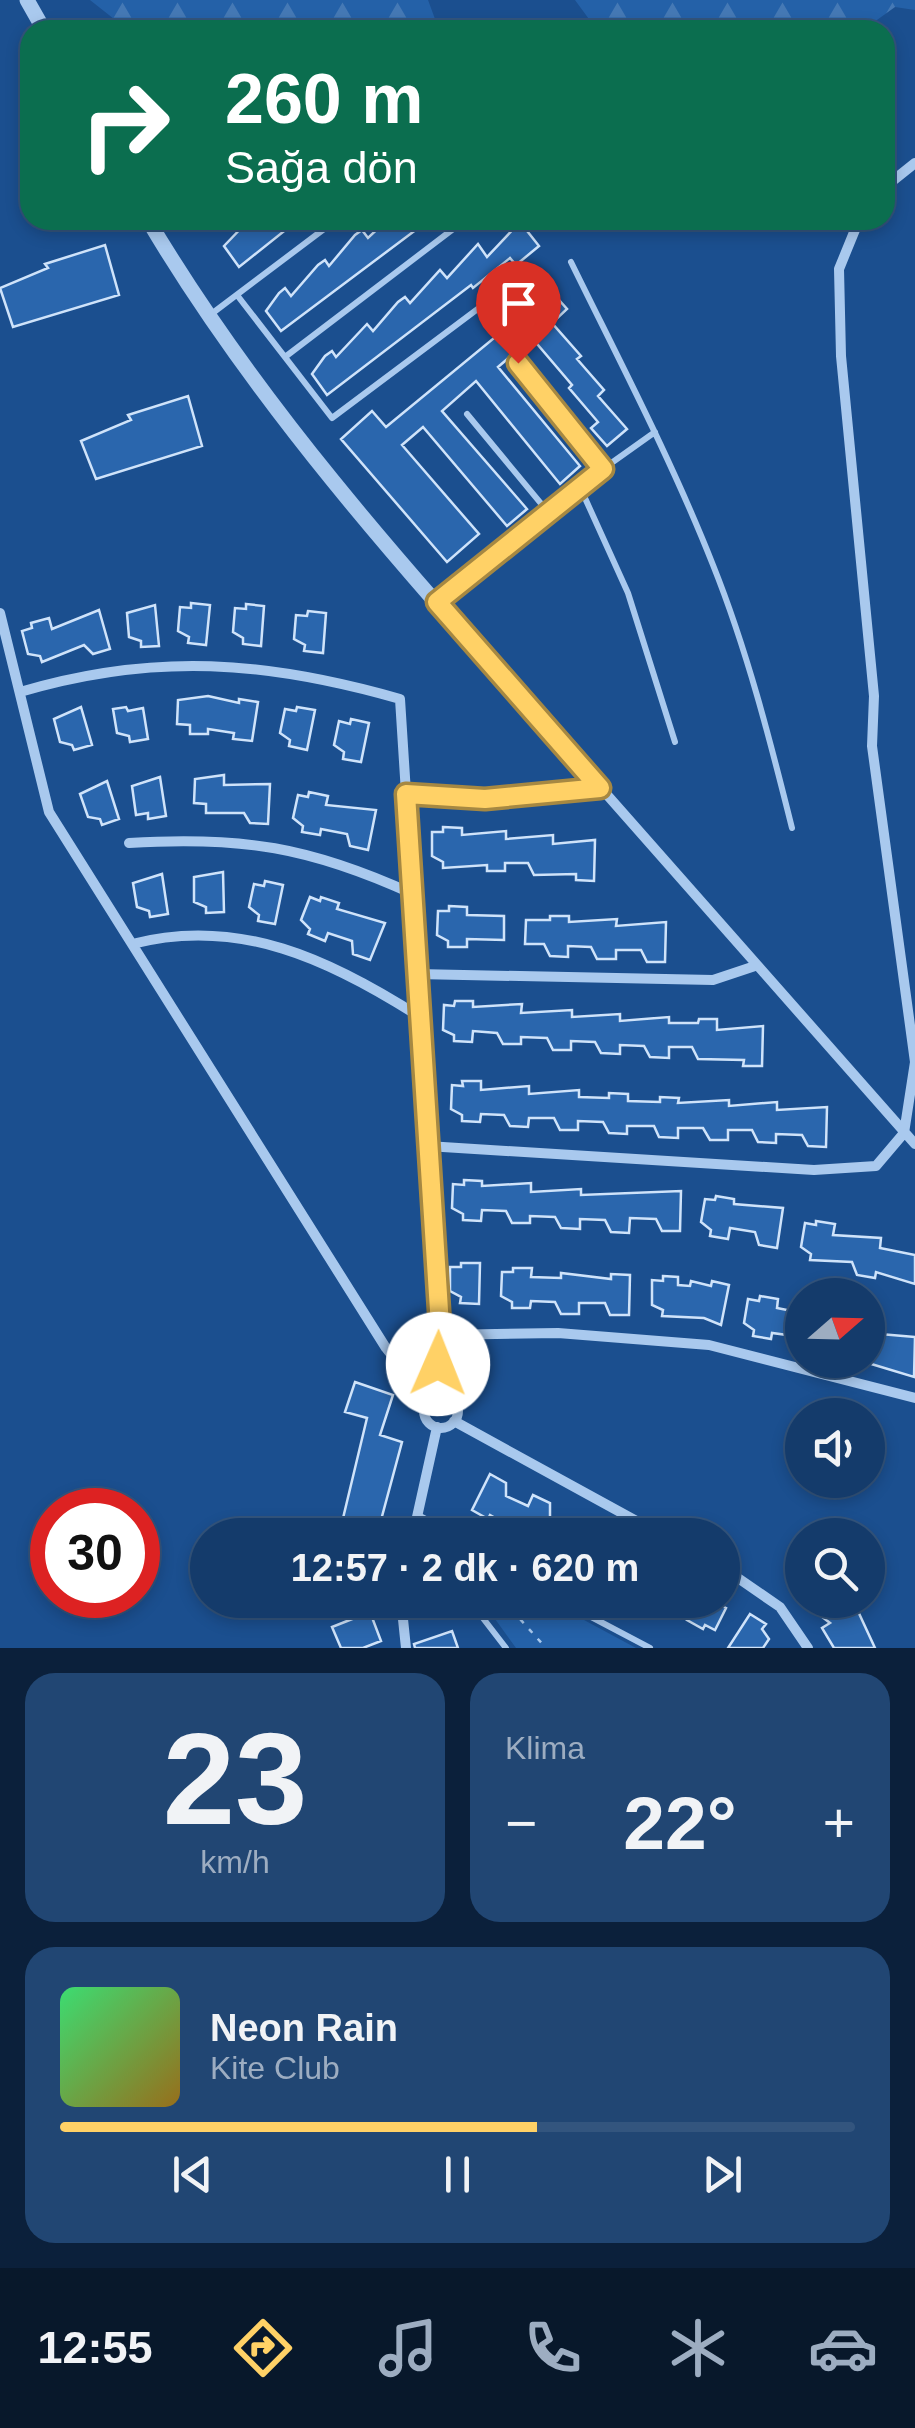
<!DOCTYPE html>
<html lang="tr">
<meta charset="utf-8">
<style>
body{margin:0;font-family:Arial,sans-serif;background:#214673;color:#f1f3f6;height:100vh;display:flex;flex-direction:column;font-size:38px;white-space:nowrap}
*{box-sizing:border-box;margin:0}
p{font-size:32px;color:#9dadc1}
.icon{flex:none;width:55px;height:55px;fill:none;stroke:currentColor;stroke-width:2;stroke-linecap:round;stroke-linejoin:round}
.map{position:relative;height:1648px;overflow:hidden}
.side{display:flex;flex-direction:column;gap:25px;padding:25px;background:#0b203b;flex:1}
.side>*{flex:none}
.top-card{position:absolute;left:20px;top:20px;width:875px;height:210px;border-radius:30px;box-shadow:0 5px 15px #0003,0 0 0 2px #33557e;background:#0b6e4f;color:#fff;overflow:hidden}
.needle{width:65px;rotate:70deg}
.fabs{position:absolute;left:785px;top:1278px;display:grid;gap:20px}
.fabs a{display:grid;place-items:center;width:100px;height:100px;border-radius:50%;background:#143b6b;box-shadow:0 5px 15px #0003,0 0 0 2px #33557e;font-size:50px}
.speed{position:absolute;left:30px;top:1488px;display:flex;gap:20px;font-size:50px;font-weight:700;text-align:center}
.speed>*{display:grid;place-content:center;width:130px;height:130px;border-radius:50%;background:#143b6b;box-shadow:0 5px 15px #0003,0 0 0 2px #33557e;line-height:1}
.speed .limit{border:15px solid #d22;background:#fff;color:#111}
.pin{position:absolute;display:grid;place-items:center;width:85px;height:85px;color:#fff;margin:-102px -42px;border-radius:50% 50% 50% 0;rotate:-45deg;box-shadow:0 0 10px #0007}
.pin .icon{rotate:45deg}
.me{position:absolute;width:110px;margin:-55px;rotate:1deg;stroke-linejoin:round;filter:drop-shadow(0 0 8px #0008)}
.turn{display:flex;align-items:center;gap:35px;height:210px;padding:0 40px;font-size:45px}
.turn .icon{width:130px;height:130px;stroke-width:2.5}
.turn b{display:block;font-size:70px;line-height:85px}
.big{font-size:75px;font-weight:700;line-height:1.1}
.side .card{flex:1;display:flex;flex-direction:column;justify-content:center;gap:15px;min-width:0;padding:0 35px;border-radius:30px;background:#214673}
.side .dial{align-items:center;gap:0}
.dial b{font-size:130px;line-height:1}
.song{display:flex;align-items:center;gap:30px}
.cover{width:120px;height:120px;border-radius:15px;background:linear-gradient(135deg,hsl(140 70% 55%),hsl(40 70% 35%))}
.played{height:10px;border-radius:5px;background:linear-gradient(90deg,#ffd166 60%,#33557e 60%)}
.keys{display:flex;justify-content:space-around;direction:ltr}
.heat{display:flex;justify-content:space-between;align-items:center;font-size:55px;direction:ltr}
.side .tiles{flex:1;display:grid;gap:25px;grid-template-columns:1fr 1fr}
.card:last-child{grid-column:span 2}
.trip{position:absolute;left:190px;top:1518px;width:550px;height:100px;border-radius:50px;background:#143b6b;box-shadow:0 5px 15px #0003,0 0 0 2px #33557e;font-weight:700;line-height:100px;text-align:center}
.tab-bar{display:flex;height:160px;justify-content:space-around;align-items:center;background:#08182b;color:#9dadc1}
.tab-bar .icon{width:70px;height:70px}
.tab-bar .current{color:#ffd166}
.tab-bar b{font-size:45px;color:#f1f3f6}
.map>svg:first-child{display:block}
</style>
<div class="map">
<svg width="915" height="1648" viewBox="0 0 915 1648">
<defs>
<pattern id="forest-firs" width="22" height="20" patternUnits="userSpaceOnUse" patternTransform="scale(2.5)"><rect width="22" height="20" fill="#2461a8"/><path d="M5 1l3.5 6h-7zM16 11l3.5 6h-7z" fill="#4579b5"/></pattern>
</defs>
<rect width="100%" height="100%" fill="#1b4f8f"/>
<!-- green -->
<path fill="#2461a8" d="M419 1600H547L636 1648H516L490 1612Z"/>
<!-- forest -->
<path fill="url(#forest-firs)" d="M90 0H428L439 30H128Z
M575 0H915V10L895 7 863 30H597Z"/>
<!-- building -->
<path fill="#2a66ad" stroke="#cfe3fa" stroke-width="2.5" d="M249 220H298L239 267 224 246Z
M387 220H429L281 331 266 311 279 293 285 288 291 296 318 265 325 260 329 266 355 235 362 230 368 238Z
M520 222 539 246 516 265 510 258 473 288 471 285 327 395 312 374 325 356 332 351 336 357 367 324 373 331 398 302 405 297 410 303 440 270 447 278 478 244 487 257Z
M105 245 119 295 13 327 0 288 48 268 45 264Z
M551 291 567 309 552 323 581 356 577 359 604 390 598 396 627 429 607 446 591 428 598 422 569 388 572 385 532 338 498 367 580 466 560 484 476 381 442 411 527 509 507 526 423 427 402 445 479 534 447 562 341 439 372 411 386 427Z
M188 396 202 446 96 479 81 441 131 420 128 415Z
M191 603 210 605 206 645 188 643 189 637 178 631 180 607 191 608Z
M246 604 264 606 261 646 243 644V638L233 632 235 608 246 609Z
M155 605 159 646 141 647V641L129 637 127 613Z
M99 610 110 649 93 654 84 645 42 662 40 656 28 654 22 631 32 628 31 623 49 618 52 629Z
M308 611 326 613 323 653 304 651 305 645 294 639 296 615 307 616Z
M208 696 239 703V699L258 702 252 741 233 739 234 733 208 729V734H190V725L177 724 178 700Z
M81 707 92 745 74 750 72 745 60 742 54 719Z
M126 707 128 711 143 708 148 739 130 742 129 736 117 733 113 709Z
M297 707 315 710 307 750 289 746 290 740 280 733 285 709 296 711Z
M351 719 369 723 361 762 343 759 344 752 334 745 339 721 350 724Z
M224 775V785L270 784 268 824 250 823 244 813H206V804L194 803 195 779Z
M160 777 166 816 148 819V813L136 815 132 786Z
M107 781 119 819 102 825 100 819 88 817 80 794Z
M309 792 328 796 326 805 376 810 368 850 350 846 347 834 321 829 320 835 302 832 303 826 293 818 298 795 308 797Z
M443 827 462 828V835L506 831V839L553 835V844L595 840 594 881 576 880V874L534 875 528 863H505V871H487V865L443 868V862L432 856V832H443Z
M223 872 224 912 206 913V907L194 902V877Z
M162 874 168 914 150 917 149 911 137 907 133 883Z
M265 881 283 885 275 924 258 921 259 915 249 907 254 884 264 886Z
M310 897 320 901 321 897 339 903 337 909 385 923 370 960 353 954 352 941 328 933 325 941 308 934 310 929 301 920Z
M449 906 467 907V915L504 916V940L467 939V947H448V941L437 935 438 911H449Z
M550 916H569V922L617 919 616 926 666 922 665 962H647L641 950H616V959H597L591 947 568 946V957L550 956 544 944H525L526 920H550Z
M455 1001H473V1007L522 1004 521 1013 572 1010V1017L620 1014V1021L669 1017V1023H698L699 1019H717V1030L763 1026 762 1066H743L744 1060 698 1059 692 1047H669V1058L650 1057 644 1046 620 1045V1054L601 1053 595 1042 571 1041V1050H553L547 1038 521 1037V1044H503L497 1033 473 1031 472 1042 454 1041V1035L443 1030 444 1005 454 1006Z
M462 1081H481V1090L529 1086V1094L579 1090V1097L609 1098V1093L628 1094V1101L660 1102V1097L679 1098 678 1103 729 1100V1106L777 1102V1110L827 1107 826 1147 808 1146 802 1135 776 1134V1143L758 1142 752 1130H728V1140H710L703 1128H678V1138L659 1137 654 1126H627V1134L609 1133 603 1122 578 1121V1130H560L554 1118H529L528 1127 510 1126 504 1115 481 1114 480 1122 462 1121V1115L451 1109 452 1085 463 1086Z
M464 1180 482 1181V1186L531 1183V1192L581 1189V1195L681 1191 680 1231H662L656 1219 630 1218 629 1233 611 1232 605 1220 580 1219V1229L561 1228 555 1217 530 1216V1223H512L506 1211 482 1210 481 1221 463 1220V1214L452 1208 453 1184 464 1185Z
M716 1196 734 1199V1204L783 1208 777 1248 759 1245 755 1232 730 1228 728 1239 710 1236 711 1230 701 1222 705 1199 715 1200Z
M816 1221 835 1224 833 1235 881 1238 880 1248 915 1255V1284L876 1272 875 1278 857 1275 852 1262 810 1260 811 1254 801 1247 805 1223 816 1225Z
M461 1263H480L479 1304 460 1303 461 1297 450 1291V1267H461Z
M513 1268H532L531 1277 561 1278V1273L611 1279V1274L630 1275 629 1315H610L605 1303H579V1314H561L555 1302 531 1301 530 1308H512V1302L501 1296 502 1272H513Z
M663 1276 678 1277V1285L690 1286 691 1281 711 1286 712 1281 729 1285 721 1325 704 1318 662 1316 663 1310 652 1305V1280L663 1281Z
M760 1296 778 1299 777 1308 802 1313V1337L772 1333 771 1339 753 1336 754 1330 744 1323 748 1299 759 1301Z
M868 1333 915 1337 914 1377 868 1363Z
M355 1382 393 1395 380 1435 402 1442 377 1535H339L367 1418 345 1412Z
M490 1474 506 1483V1496L528 1506 533 1495 550 1503V1516L571 1526 575 1519 605 1535H524L490 1515 488 1519 472 1510Z
M661 1600H724L722 1606 726 1608 715 1630 705 1625 703 1629 687 1620 690 1615Z
M846 1600 852 1610 856 1607 875 1648H834L822 1628 830 1623 821 1616Z
M370 1612 381 1641 363 1648H341L332 1627Z
M750 1614 766 1624 762 1629 769 1639 763 1648H728Z
M452 1631 458 1648H415L414 1644Z"/>
<g fill="none" stroke-linecap="round" stroke-linejoin="round">
<!-- path -->
<path stroke="#a9c9ee" stroke-width="2.5" stroke-dasharray="5 8" stroke-linecap="butt" d="M503 1600 546 1648"/>
<!-- service -->
<path stroke="#a9c9ee" stroke-width="6" d="M571 262C620 362 672 461 713 565 747 650 770 740 792 828
M237 295 332 418 515 281
M210 315 336 220
M285 357 465 220
M517 363 603 469
M467 414 548 512
M580 487 628 593 675 742
M438 601 579 486 655 432
M418 1515 435 1524 443 1535
M559 1600 650 1648
M403 1607 479 1613 506 1648"/>
<!-- minor -->
<path stroke="#a9c9ee" stroke-width="10" d="M885 187 915 163
M0 613 49 812 386 1348 427 1400
M20 692C155 652 267 661 400 699L440 1326 436 1394
M406 794 485 799 601 788 915 1144
M129 843C242 836 310 847 413 894
M132 944C239 916 331 960 420 1017
M417 974 713 980 755 966
M427 1146 814 1170 876 1166 904 1133 915 1062 872 746 874 696 841 356 839 269 859 220
M440 1335 558 1333 709 1345 915 1398
M424 1411a17 17 0 1 1 34 0a17 17 0 1 1-34 0Z
M454 1421 662 1535
M413 1535 437 1427
M722 1567 780 1607 808 1648
M401 1600 406 1648"/>
<!-- tertiary -->
<path stroke="#a9c9ee" stroke-width="15" d="M27 0 44 30
M148 220C272 429 440 607 601 788"/>
</g>
<g fill="none" stroke-linecap="round" stroke-linejoin="round">
<defs>
<path id="route" d="M438 1364 440 1326 406 794 485 799 600 788 437 602 603 469 518 363"/>
</defs>
<!-- route casing -->
<use href="#route" stroke="#a68842" stroke-width="25"/>
<!-- route -->
<use href="#route" stroke="#ffd166" stroke-width="18"/>
</g>
</svg>
<div class="fabs">
<a><svg class="needle" viewBox="-14 -14 28 28"><path d="M0-13l5 13h-10z" fill="#e53935"/><path d="M0 13l5-13h-10z" fill="#9dadc1"/></svg></a>
<a><svg class="icon" aria-label="sound" viewBox="0 0 24 24"><path d="M4 9h4l5-4v14l-5-4H4zM17 9q2 3 0 6"/></svg></a>
<a><svg class="icon" aria-label="search" viewBox="0 0 24 24"><circle cx="10" cy="10" r="6"/><path d="M15 15l6 6"/></svg></a>
</div>
<div class="speed"><div class="limit">30</div></div>
<div class="pin" style="left:518px;top:363px;background:#d93025"><svg class="icon" aria-label="arrive" viewBox="0 0 24 24"><path d="M6 21V4h12l-3 4 3 4H6"/></svg></div>
<svg class="me" style="left:438px;top:1364px" viewBox="-20 -20 40 40"><circle r="19" fill="#fff"/><path d="M0-13L10 11 0 6-10 11z" fill="#ffd166"/></svg>
<div class="trip">12:57 · 2 dk · 620 m</div>
<div class="top-card">
<div class="turn"><svg class="icon" aria-label="right" viewBox="0 0 24 24"><path d="M7 20v-9h11M14 6l5 5-5 5"/></svg><div><b>260 m</b>Sağa dön</div></div>
</div>
</div>
<section class="side">
<div class="tiles">
<div class="card dial"><b>23</b><p>km/h</p></div>
<div class="card"><p>Klima</p>
<div class="heat"><a>−</a><b class="big">22°</b><a>+</a></div>
</div>
<div class="card">
<div class="song"><i class="cover"></i><div><b>Neon Rain</b><p>Kite Club</p></div></div>
<div class="played"></div>
<div class="keys"><svg class="icon" aria-label="previous" viewBox="0 0 24 24"><path d="M18 5L8 12l10 7zM5 5v14"/></svg><svg class="icon" aria-label="pause" viewBox="0 0 24 24"><path d="M8 5v14M16 5v14"/></svg><svg class="icon" aria-label="next" viewBox="0 0 24 24"><path d="M6 5l10 7-10 7zM19 5v14"/></svg></div>
</div>
</div>
</section>
<nav class="tab-bar">
<b>12:55</b>
<svg class="icon current" aria-label="directions" viewBox="0 0 24 24"><path d="M12 3l9 9-9 9-9-9zM9 14v-3h6M13 9l2 2-2 2"/></svg>
<svg class="icon" aria-label="music" viewBox="0 0 24 24"><path d="M9 18V5l10-2v13"/><circle cx="6" cy="18" r="3"/><circle cx="16" cy="16" r="3"/></svg>
<svg class="icon" aria-label="phone" viewBox="0 0 24 24"><path d="M5 4h4l2 5-3 2q2 4 5 5l2-3 5 2v4C11 20 4 13 5 4z"/></svg>
<svg class="icon" aria-label="climate" viewBox="0 0 24 24"><path d="M12 3v18M4 7l16 10M4 17L20 7"/></svg>
<svg class="icon" aria-label="car" viewBox="0 0 24 24"><path d="M5 17H2v-5l4-1 3-4h7l3 4 3 1v5h-3M9 17h6M6 11h13"/><circle cx="7" cy="17" r="2"/><circle cx="17" cy="17" r="2"/></svg>
</nav>
